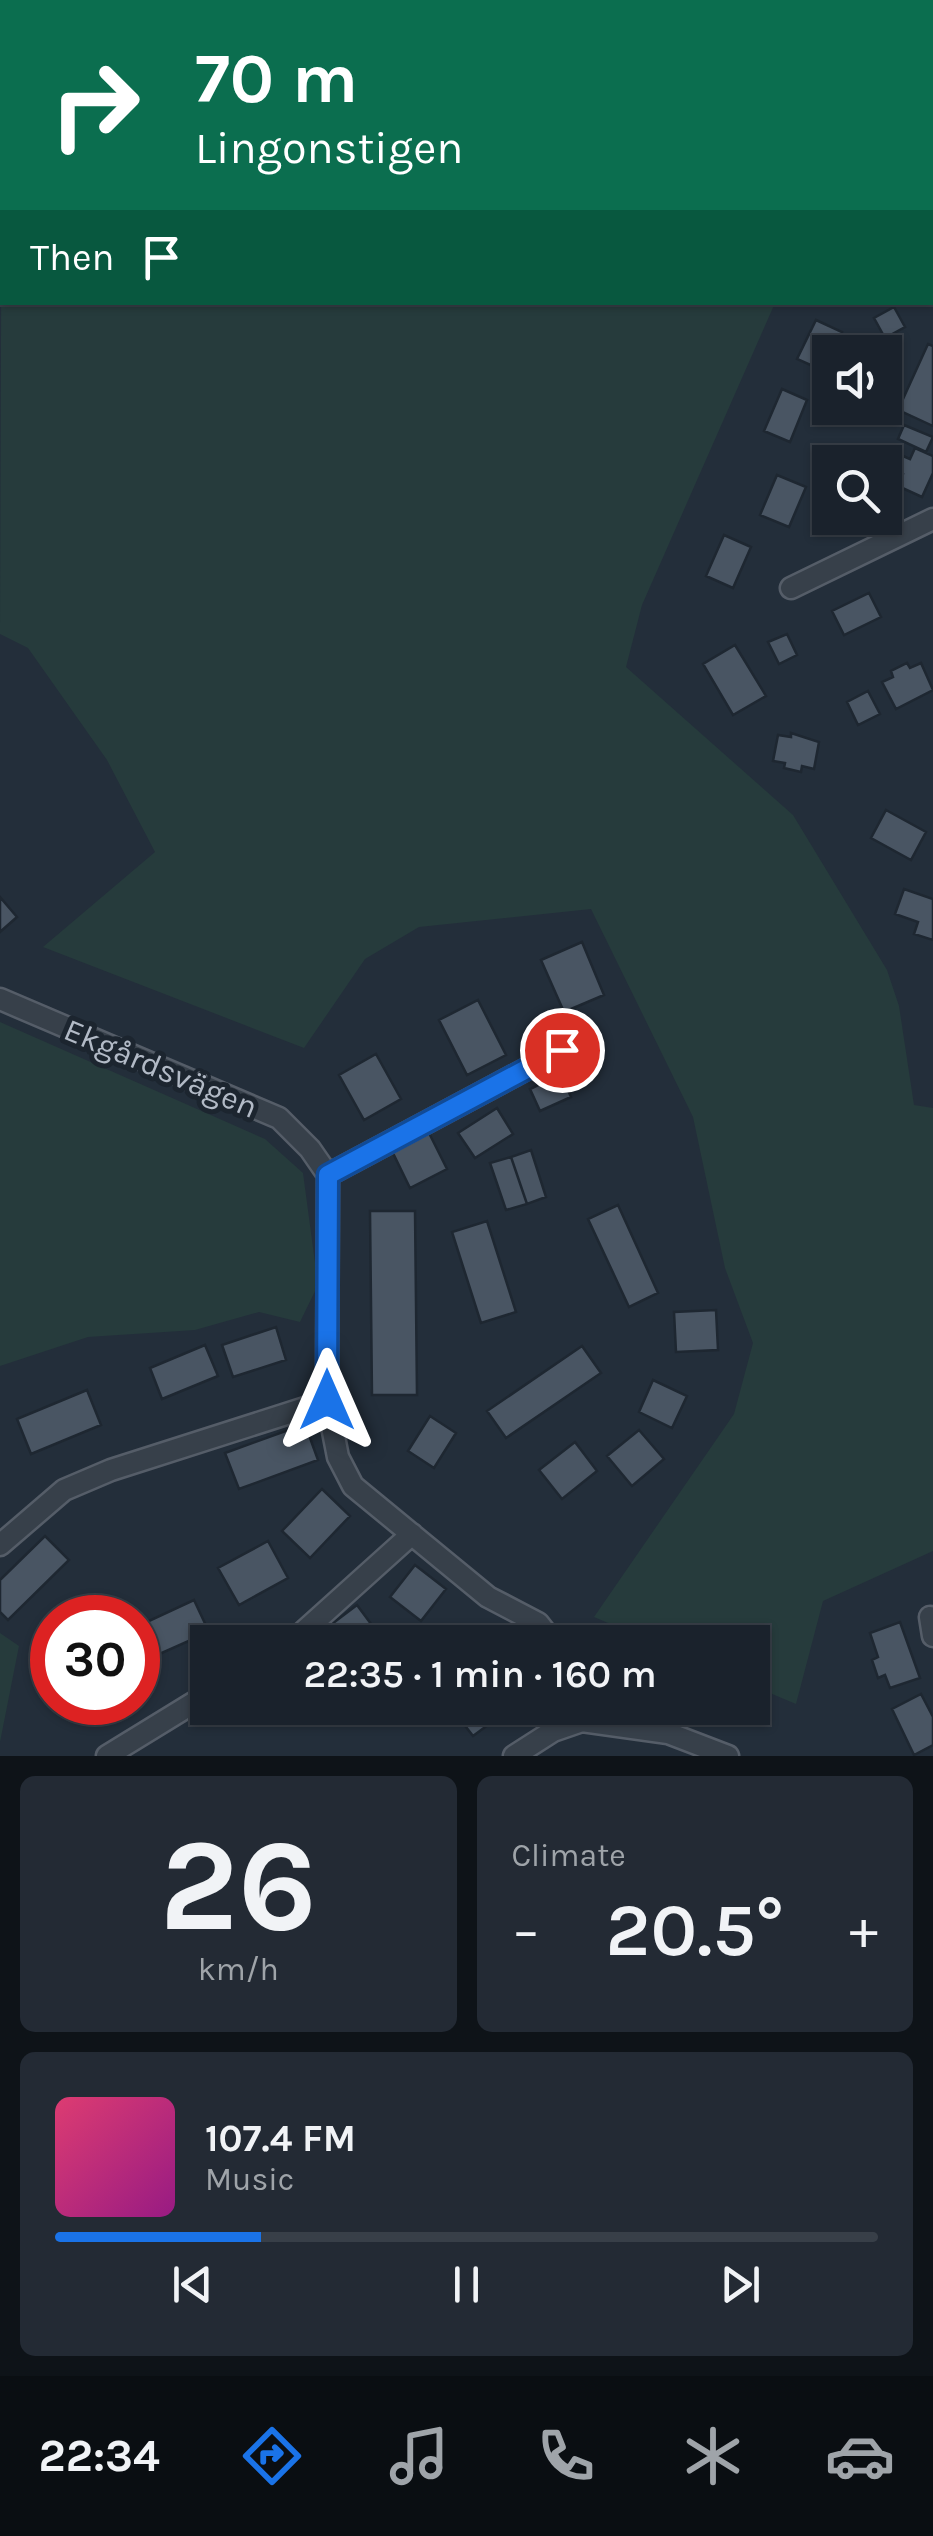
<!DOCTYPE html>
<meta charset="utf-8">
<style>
body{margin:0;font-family:Karla,sans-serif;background:#232a34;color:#f1f3f6;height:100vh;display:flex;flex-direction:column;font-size:38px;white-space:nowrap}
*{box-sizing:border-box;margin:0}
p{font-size:32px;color:#9fa4a9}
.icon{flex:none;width:55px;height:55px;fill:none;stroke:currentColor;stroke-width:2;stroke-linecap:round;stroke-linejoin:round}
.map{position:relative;height:1756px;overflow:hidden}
.sheet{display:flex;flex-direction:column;gap:20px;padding:20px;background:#0e1318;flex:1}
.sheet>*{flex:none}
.guide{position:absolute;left:0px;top:0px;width:935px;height:305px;box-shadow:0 2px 8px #0004,0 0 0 2px #383f48;background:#0b6e4f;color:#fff;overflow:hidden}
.tools{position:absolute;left:812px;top:335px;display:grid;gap:20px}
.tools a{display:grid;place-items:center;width:90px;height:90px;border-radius:0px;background:#1a222c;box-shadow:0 2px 8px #0004,0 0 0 2px #383f48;font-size:50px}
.speed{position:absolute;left:30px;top:1595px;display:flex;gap:20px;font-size:50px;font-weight:700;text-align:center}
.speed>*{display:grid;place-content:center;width:130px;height:130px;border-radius:50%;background:#1a222c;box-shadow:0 2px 8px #0004,0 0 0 2px #383f48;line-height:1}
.speed .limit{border:15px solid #d22;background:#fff;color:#111}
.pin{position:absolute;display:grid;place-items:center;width:85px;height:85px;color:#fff;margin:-42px;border:5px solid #fff;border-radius:50%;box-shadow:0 2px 10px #0007}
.me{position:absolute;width:110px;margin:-55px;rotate:0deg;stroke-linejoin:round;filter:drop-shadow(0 0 8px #0008)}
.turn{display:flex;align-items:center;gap:35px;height:210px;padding:0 30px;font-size:45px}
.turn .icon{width:130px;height:130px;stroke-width:2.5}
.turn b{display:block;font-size:70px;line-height:85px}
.then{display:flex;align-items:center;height:95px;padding:0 30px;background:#0003;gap:20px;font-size:38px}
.big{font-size:75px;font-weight:600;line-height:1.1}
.sheet .card{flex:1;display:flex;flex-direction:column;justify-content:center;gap:15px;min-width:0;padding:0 35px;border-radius:15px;background:#232a34}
.sheet .dial{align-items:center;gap:0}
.dial b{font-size:130px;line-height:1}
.song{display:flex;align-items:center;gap:30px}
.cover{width:120px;height:120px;border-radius:15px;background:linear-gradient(135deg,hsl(340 70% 55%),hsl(310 70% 35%))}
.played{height:10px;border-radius:5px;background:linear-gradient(90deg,#1a73e8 25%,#383f48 25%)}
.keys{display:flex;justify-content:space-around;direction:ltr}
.heat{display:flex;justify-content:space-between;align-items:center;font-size:55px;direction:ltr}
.sheet .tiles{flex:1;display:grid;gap:20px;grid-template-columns:1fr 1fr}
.card:last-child{grid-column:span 2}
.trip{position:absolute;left:190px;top:1625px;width:580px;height:100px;border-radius:0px;background:#1a222c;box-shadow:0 2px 8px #0004,0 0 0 2px #383f48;font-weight:600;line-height:100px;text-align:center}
.menu{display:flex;height:160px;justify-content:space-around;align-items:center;background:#0a0e12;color:#9fa4a9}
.menu .icon{width:70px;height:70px}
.menu .current{color:#1a73e8}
.menu b{font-size:45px;color:#f1f3f6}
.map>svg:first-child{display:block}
</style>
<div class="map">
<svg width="933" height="1756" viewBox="0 0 933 1756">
<rect width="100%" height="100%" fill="#232e3a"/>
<!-- green -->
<path fill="#263b3c" d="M61 0H863L865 2H57Z
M2 43V302L775 303 642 605 626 667 793 815 887 970 899 1006 914 1105 933 1108V1551L823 1601 796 1704 753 1686 752 1642H653L594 1617 734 1414 753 1343 725 1268 693 1117 591 909 419 927 365 959 304 1048 43 947 155 852 107 760 28 648 0 634Z
M0 1022 265 1139 303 1173 318 1285 300 1322 259 1312 195 1330 88 1337 0 1366Z
M0 1633 19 1646 0 1742Z"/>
<!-- building -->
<path fill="#495563" stroke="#1e2731" stroke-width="2.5" d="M894 307 905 327 885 338 874 318Z
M816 320 842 332 824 371 797 359Z
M928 344 933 346V426L898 410Z
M884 350 900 357 888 384 885 383Z
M782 389 807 400 790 442 764 431Z
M904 425 933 437 926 452 898 439Z
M915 448 933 456V473L922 497 898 486 903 474 897 471 903 456 910 459Z
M777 475 806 487 789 527 760 515Z
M830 492V518H841L829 524 816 500Z
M724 535 751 547 733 588 706 576Z
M869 593 881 617 844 635 832 611Z
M787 634 797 655 779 664 768 642Z
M735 645 766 696 733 715 703 664Z
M907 663 910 668 921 663 933 690 896 709 882 682 893 677 891 671Z
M868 691 880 714 858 725 847 702Z
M791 733 819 742 814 769 802 766 801 772 784 768 785 763 773 761 778 735 791 737Z
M886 810 926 832 911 860 871 838Z
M904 889 933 899V940L914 934 918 922 895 914Z
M0 897 17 917 0 932Z
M582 942 604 995 564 1012 541 960Z
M478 1000 506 1055 467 1075 439 1020Z
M376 1054 401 1099 364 1120 339 1075Z
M561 1074 571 1097 540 1111 530 1089Z
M497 1108 513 1134 475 1158 458 1133Z
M429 1133 447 1169 410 1188 392 1151Z
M531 1150 546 1197 527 1204 511 1157Z
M511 1157 527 1204 506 1210 490 1163Z
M618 1205 658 1293 629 1307 588 1219Z
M370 1211H415L417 1395H372Z
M487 1221 516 1312 481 1323 452 1232Z
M716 1310 718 1350 676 1352 674 1312Z
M276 1327 286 1360 233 1377 222 1345Z
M205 1345 218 1376 162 1399 150 1368Z
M582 1346 601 1373 506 1438 487 1411Z
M653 1380 687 1396 672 1428 639 1412Z
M87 1390 101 1425 31 1454 17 1419Z
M430 1416 456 1433 434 1468 408 1451Z
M305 1424 318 1460 239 1489 225 1453Z
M639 1430 664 1459 632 1486 607 1456Z
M575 1442 597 1471 562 1499 539 1470Z
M322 1489 350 1516 310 1558 282 1531Z
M45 1536 69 1560 8 1620 0 1612V1580Z
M268 1541 288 1578 239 1605 218 1568Z
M415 1565 446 1589 421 1621 390 1597Z
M194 1600 209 1632 146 1660 138 1642V1626Z
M357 1605 377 1632 364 1642H308Z
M900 1622 920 1678 890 1688 885 1675 878 1678 872 1660 878 1657 870 1633Z
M921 1694 933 1717V1745L914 1755 892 1709Z
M63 1702H96L70 1716Z
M241 1708H284L285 1710 246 1723Z
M465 1708H488L496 1719 473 1736 456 1714Z"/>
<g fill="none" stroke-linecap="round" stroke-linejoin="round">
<defs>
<path id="minor" d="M791 588 933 519
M0 999 279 1118 310 1149 328 1175 327 1401 338 1457 353 1486 488 1597 538 1623 553 1642
M328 1175 562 1050
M0 1545 64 1490 111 1470 327 1401
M930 1617 933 1636
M292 1642 412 1534
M107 1756 208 1694
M514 1756 553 1731 582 1721 668 1733 728 1756"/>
</defs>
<!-- minor casing -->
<use href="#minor" stroke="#555d68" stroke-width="25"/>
<!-- minor -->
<use href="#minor" stroke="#37404a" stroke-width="20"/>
</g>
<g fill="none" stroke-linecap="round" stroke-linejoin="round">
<defs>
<path id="route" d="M327 1400 328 1175 562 1050"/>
</defs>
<!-- route casing -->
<use href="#route" stroke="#114b97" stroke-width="25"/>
<!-- route -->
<use href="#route" stroke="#1a73e8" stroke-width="18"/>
</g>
<g text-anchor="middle" stroke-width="10" stroke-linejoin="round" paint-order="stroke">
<!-- street labels -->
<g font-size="32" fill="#b2bac6" stroke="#1c252f">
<text transform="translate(161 1068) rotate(23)" y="11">Ekgårdsvägen</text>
</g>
</g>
</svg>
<div class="tools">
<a><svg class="icon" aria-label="sound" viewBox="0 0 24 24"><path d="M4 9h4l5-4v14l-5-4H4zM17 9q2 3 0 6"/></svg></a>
<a><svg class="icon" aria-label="search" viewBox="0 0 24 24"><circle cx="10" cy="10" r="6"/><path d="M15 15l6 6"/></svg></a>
</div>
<div class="speed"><div class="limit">30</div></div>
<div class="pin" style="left:562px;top:1050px;background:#d93025"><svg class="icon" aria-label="arrive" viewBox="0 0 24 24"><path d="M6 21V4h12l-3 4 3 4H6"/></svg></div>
<svg class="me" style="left:327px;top:1400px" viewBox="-20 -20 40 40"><path d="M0-17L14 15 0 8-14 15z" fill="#1a73e8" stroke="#fff" stroke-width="4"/></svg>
<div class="trip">22:35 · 1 min · 160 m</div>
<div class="guide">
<div class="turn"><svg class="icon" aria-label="right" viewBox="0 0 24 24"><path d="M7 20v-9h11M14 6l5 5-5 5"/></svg><div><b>70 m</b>Lingonstigen</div></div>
<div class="then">Then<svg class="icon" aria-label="arrive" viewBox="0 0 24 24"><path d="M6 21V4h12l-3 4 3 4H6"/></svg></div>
</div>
</div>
<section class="sheet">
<div class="tiles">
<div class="card dial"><b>26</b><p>km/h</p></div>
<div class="card"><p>Climate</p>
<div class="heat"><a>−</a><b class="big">20.5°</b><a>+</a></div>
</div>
<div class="card">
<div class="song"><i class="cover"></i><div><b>107.4 FM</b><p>Music</p></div></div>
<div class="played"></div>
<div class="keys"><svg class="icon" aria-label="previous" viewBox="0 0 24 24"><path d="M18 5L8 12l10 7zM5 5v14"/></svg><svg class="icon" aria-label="pause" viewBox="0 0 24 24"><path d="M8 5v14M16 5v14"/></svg><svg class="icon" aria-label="next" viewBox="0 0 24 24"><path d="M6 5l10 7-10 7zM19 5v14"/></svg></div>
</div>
</div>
</section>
<nav class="menu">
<b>22:34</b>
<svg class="icon current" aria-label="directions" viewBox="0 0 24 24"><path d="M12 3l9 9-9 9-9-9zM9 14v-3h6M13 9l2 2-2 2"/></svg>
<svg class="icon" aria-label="music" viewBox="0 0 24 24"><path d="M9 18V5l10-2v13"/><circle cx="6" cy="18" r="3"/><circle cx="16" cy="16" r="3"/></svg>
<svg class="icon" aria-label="phone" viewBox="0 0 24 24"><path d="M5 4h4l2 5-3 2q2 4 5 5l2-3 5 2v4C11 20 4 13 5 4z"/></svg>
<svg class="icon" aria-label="climate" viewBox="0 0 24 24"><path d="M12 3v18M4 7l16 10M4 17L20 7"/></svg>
<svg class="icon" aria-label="car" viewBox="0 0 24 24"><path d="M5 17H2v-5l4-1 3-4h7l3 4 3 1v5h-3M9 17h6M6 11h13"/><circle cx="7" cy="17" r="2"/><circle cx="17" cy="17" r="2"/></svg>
</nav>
